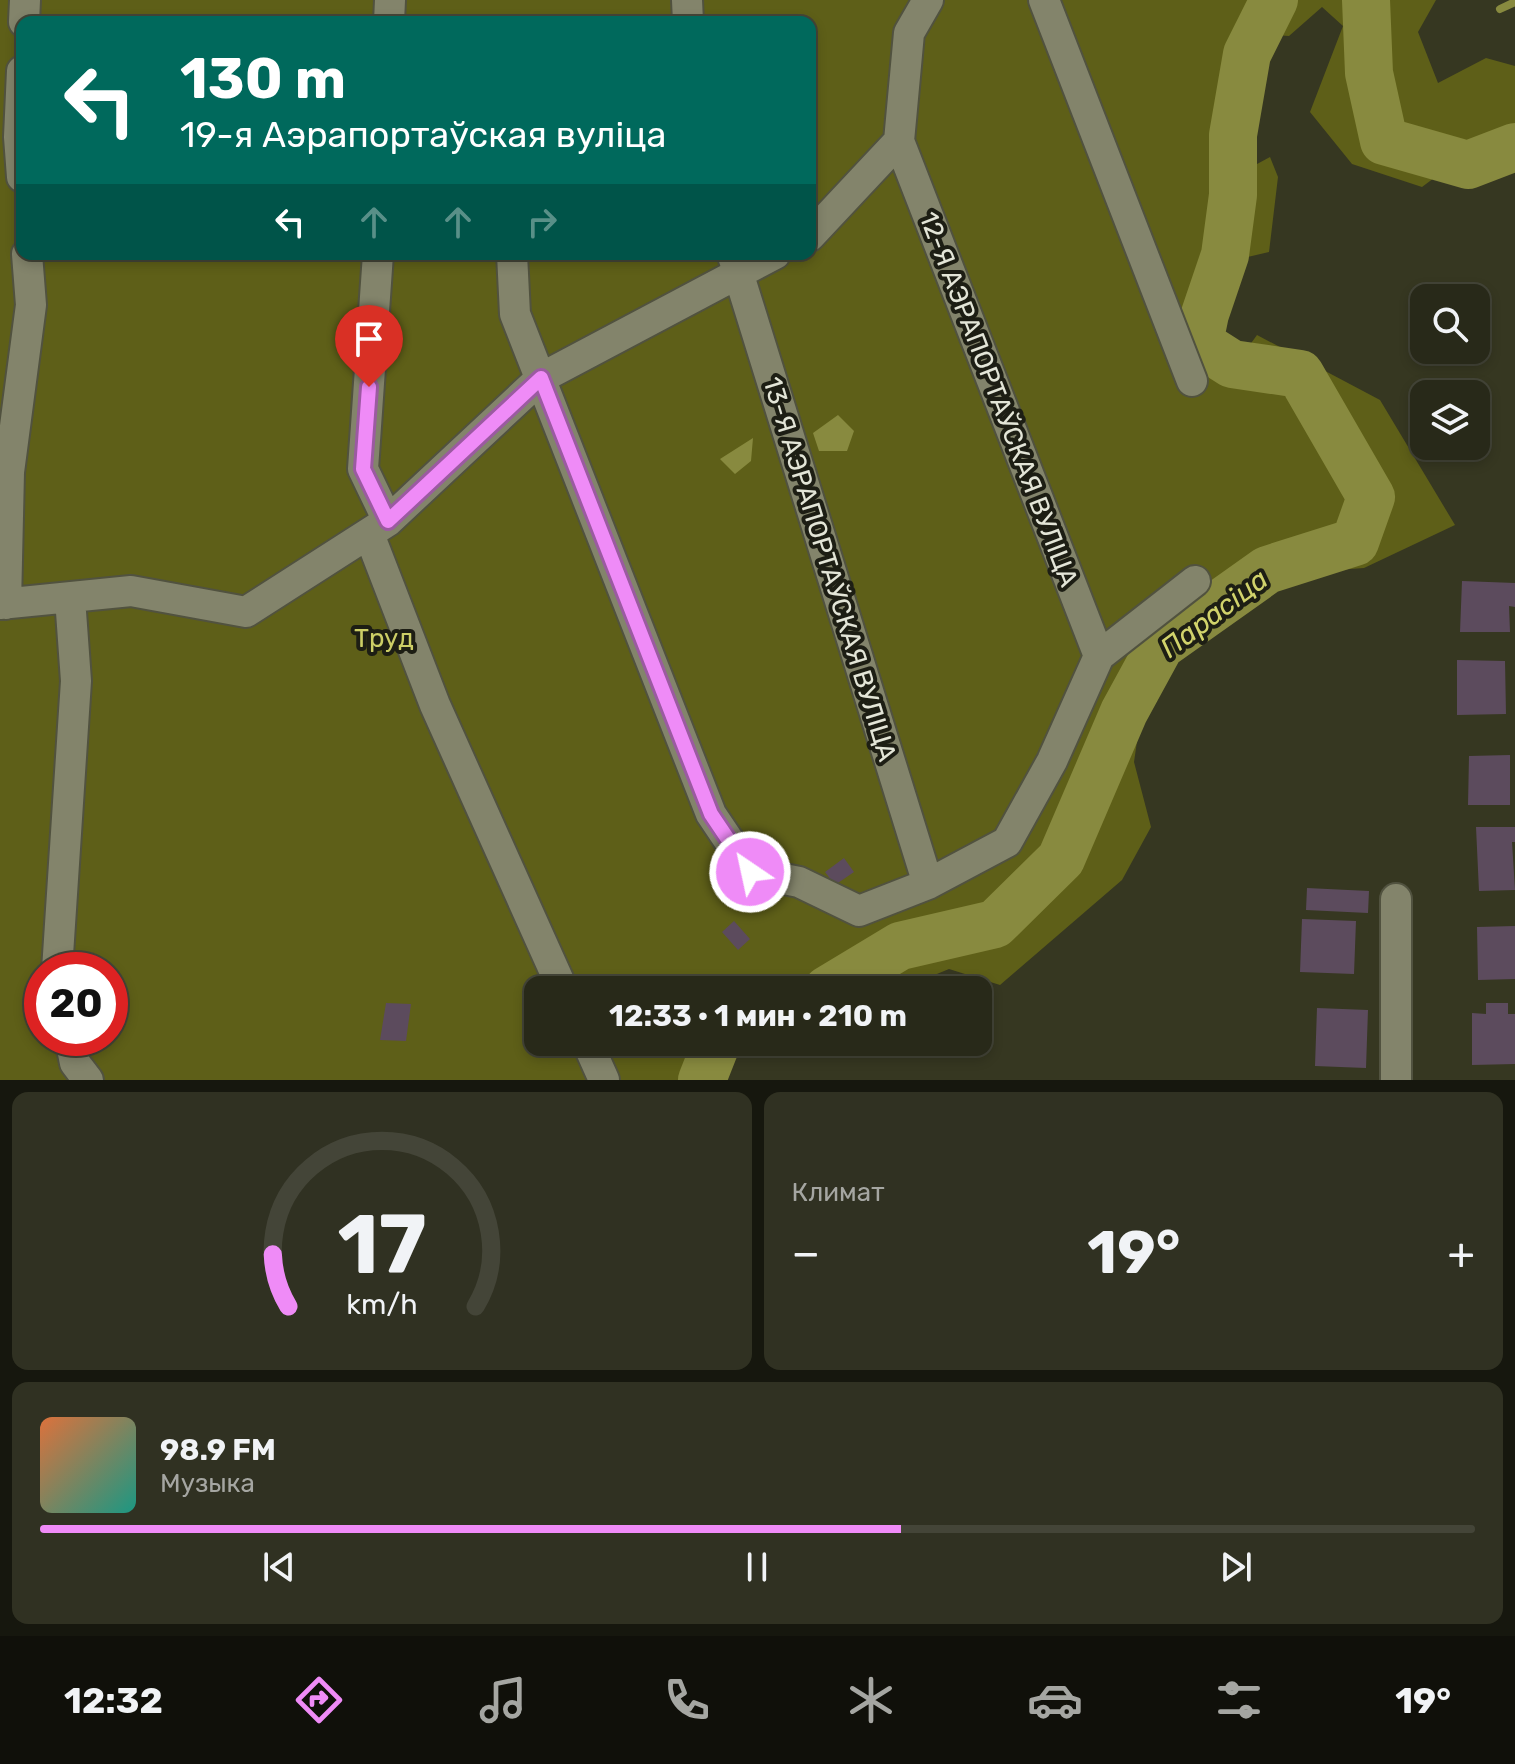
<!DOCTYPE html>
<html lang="ru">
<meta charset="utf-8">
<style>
body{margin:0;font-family:Rubik,sans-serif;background:#303122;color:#f1f3f6;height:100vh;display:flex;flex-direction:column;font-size:30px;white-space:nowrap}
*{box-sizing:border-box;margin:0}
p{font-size:26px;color:#a5a6a2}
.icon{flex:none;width:44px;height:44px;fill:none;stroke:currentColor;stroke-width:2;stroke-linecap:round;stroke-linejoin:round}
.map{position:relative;height:1080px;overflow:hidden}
.sheet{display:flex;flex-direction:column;gap:12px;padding:12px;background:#16170e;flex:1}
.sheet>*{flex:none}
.hud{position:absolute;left:16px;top:16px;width:800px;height:244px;border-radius:16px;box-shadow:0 4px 12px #0003,0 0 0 2px #444538;background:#00695c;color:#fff;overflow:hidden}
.controls{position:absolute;left:1410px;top:284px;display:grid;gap:16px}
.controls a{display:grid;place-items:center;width:80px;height:80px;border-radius:16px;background:#282919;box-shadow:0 4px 12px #0003,0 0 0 2px #444538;font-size:40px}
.speed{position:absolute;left:24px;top:952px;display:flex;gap:16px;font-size:40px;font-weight:700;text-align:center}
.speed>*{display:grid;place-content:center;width:104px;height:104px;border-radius:50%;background:#282919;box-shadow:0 4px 12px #0003,0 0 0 2px #444538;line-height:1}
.speed .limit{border:12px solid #d22;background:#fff;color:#111}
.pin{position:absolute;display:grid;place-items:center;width:68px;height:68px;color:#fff;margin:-82px -34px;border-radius:50% 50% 50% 0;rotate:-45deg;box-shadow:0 0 8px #0007}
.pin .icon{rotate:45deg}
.me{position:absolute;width:88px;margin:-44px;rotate:326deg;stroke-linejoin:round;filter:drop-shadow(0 0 6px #0008)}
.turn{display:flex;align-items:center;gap:28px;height:168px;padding:0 32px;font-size:36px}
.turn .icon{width:104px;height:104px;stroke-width:2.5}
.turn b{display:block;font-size:56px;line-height:68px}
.lanes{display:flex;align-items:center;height:76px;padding:0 32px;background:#0003;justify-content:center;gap:40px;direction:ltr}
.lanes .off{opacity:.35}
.big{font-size:60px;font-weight:700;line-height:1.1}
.sheet .tile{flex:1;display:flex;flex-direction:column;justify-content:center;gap:12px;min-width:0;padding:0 28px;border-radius:16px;background:#303122}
.sheet .dial{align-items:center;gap:0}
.dial svg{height:208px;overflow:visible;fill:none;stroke:#444538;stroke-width:7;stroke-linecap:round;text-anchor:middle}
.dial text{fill:#f1f3f6;stroke:none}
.song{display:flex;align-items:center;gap:24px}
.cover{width:96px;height:96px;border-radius:12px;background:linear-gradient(135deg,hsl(20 70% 55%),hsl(170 70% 35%))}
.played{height:8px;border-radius:4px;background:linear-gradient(90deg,#ef8bf7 60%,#444538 60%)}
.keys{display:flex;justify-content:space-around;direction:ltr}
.heat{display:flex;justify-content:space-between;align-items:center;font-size:44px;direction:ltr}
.sheet .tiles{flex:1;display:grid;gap:12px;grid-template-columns:1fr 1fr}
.tile:last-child{grid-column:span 2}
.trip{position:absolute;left:524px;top:976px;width:468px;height:80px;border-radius:16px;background:#282919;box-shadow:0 4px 12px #0003,0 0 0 2px #444538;font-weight:700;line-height:80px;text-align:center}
.dock{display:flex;height:128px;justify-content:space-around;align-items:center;background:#10100a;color:#a5a6a2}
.dock .icon{width:56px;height:56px}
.dock .on{color:#ef8bf7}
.dock b{font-size:36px;color:#f1f3f6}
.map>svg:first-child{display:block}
</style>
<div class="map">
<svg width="1515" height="1080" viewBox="0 0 1515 1080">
<rect width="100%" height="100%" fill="#363721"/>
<!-- green -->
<path fill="#5e5f18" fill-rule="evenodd" d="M0 0H1436L1418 32 1438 83 1486 58 1515 66V129L1494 133 1422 187 1352 164 1310 112 1343 26 1322 7 1289 36 1257 34C1236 77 1233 130 1233 177L1270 157 1278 177 1269 252 1222 263 1209 302 1221 337 1201 334 1200 343 1236 364 1257 335 1380 400 1455 525 1364 568 1296 573 1247 583 1160 646 1148 666 1134 762 1151 827 1122 880 1000 985 949 969 898 990H866L873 963 827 990H538V1042H717L704 1074 706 1080H0ZM22 22H810V254H22ZM42 970H110V1038H42Z"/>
<!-- water -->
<path fill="#888a3f" d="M838 415 854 431 847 451H819L813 433Z
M753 438 751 461 735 474 720 459Z"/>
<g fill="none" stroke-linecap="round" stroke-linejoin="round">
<!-- stream -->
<path stroke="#888a3f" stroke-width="8" d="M1500 9 1515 2"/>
<!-- river -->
<path stroke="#888a3f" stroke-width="48" d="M1366 0 1369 73 1384 141 1468 165 1515 147
M827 990 900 946 995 924 1061 859 1124 712 1160 646 1267 570 1355 542 1371 497 1300 374 1232 364 1199 343 1205 314 1225 255 1233 195V135L1247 54 1274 0
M702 1080 717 1042"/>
</g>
<!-- building -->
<path fill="#5c4b5d" d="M1462 581 1515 583V607L1509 606 1510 632H1460Z
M1457 660 1505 661 1506 714 1457 715Z
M1510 755V805H1468L1469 756Z
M1476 827H1515V842H1512L1515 890 1479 891Z
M844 858 854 872 835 885 825 872Z
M1307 888 1369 891 1368 913 1306 910Z
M1302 919 1356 921 1354 974 1300 972Z
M734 921 750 939 738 950 722 932Z
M1515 926V979L1478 980 1477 927Z
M386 1003 411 1004 406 1041 380 1040Z
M1486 1003H1508V1014H1515V1064L1472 1065V1013L1486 1014Z
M1317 1008 1368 1010 1366 1068 1315 1066Z"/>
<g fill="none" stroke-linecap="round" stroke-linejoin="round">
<defs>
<path id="minor" d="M687 0 688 22
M1044 0 1192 381
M24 22 25 0
M389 22 390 0
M22 71 19 137 22 177
M899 141 1099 656
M810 236 899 141 909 33 928 0
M378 254 363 469 388 521
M512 254 515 314 711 814 750 872 799 882 859 911 928 884 1007 842 1052 761 1099 656 1195 581
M733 256 928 884
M369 534 435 705 563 990
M0 604 131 591 246 612 388 521 541 378 775 254
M6 604 9 472 31 305 27 254
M57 970 76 681 70 598
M70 1038 75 1063 88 1080
M587 1042 604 1080
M1396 1080V899"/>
</defs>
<!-- minor casing -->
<use href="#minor" stroke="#51523f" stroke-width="34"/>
<!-- minor -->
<use href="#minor" stroke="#83846b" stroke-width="30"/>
</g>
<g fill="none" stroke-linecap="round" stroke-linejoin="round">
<defs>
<path id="route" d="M369 387 363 469 388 521 541 378 711 814 750 872"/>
</defs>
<!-- route casing -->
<use href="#route" stroke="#9b5aa1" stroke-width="20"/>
<!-- route -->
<use href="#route" stroke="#ef8bf7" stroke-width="14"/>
</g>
<g text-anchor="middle" stroke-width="8" stroke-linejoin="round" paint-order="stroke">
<!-- street labels -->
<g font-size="26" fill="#e3e5d7" stroke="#1d1e14">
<text transform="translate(999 399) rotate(69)" y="9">12-Я АЭРАПОРТАЎСКАЯ ВУЛІЦА</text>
<text transform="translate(830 569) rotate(73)" y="9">13-Я АЭРАПОРТАЎСКАЯ ВУЛІЦА</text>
</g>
<!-- park labels -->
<g font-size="26" fill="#ccce66" stroke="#1d1e14">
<text x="384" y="647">Труд</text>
</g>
<!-- water labels -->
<g font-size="28" font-style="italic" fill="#d1d36b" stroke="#1d1e14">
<text transform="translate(1214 613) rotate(-37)" y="10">Парасіца</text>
</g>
</g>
</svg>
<div class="controls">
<a><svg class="icon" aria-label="search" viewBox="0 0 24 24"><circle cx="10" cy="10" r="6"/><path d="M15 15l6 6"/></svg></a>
<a><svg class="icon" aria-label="layers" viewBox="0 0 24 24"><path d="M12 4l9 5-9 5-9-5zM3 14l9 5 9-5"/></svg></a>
</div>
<div class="speed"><div class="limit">20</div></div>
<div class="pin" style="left:369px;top:387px;background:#d93025"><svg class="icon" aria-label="arrive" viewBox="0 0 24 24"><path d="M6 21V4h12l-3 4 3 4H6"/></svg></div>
<svg class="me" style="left:750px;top:872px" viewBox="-20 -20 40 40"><circle r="17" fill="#ef8bf7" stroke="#fff" stroke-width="3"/><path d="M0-11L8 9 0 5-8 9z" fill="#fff"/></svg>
<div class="trip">12:33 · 1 мин · 210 m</div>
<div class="hud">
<div class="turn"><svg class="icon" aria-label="left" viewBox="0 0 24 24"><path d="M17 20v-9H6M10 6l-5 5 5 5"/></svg><div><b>130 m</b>19-я Аэрапортаўская вуліца</div></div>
<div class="lanes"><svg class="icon" aria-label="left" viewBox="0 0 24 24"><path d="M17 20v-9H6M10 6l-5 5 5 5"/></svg><svg class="icon off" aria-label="ahead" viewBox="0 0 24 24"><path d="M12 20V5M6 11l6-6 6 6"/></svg><svg class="icon off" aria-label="ahead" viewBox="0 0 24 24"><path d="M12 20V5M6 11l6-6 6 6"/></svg><svg class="icon off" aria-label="right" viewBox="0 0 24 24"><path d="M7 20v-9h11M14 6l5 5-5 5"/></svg></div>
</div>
</div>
<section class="sheet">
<div class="tiles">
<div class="tile dial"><svg viewBox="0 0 100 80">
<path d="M14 69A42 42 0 1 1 86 69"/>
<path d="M14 69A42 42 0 0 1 8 49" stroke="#ef8bf7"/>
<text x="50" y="56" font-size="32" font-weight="700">17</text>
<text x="50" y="72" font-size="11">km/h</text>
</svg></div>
<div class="tile"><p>Климат</p>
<div class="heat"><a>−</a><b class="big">19°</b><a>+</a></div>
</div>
<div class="tile">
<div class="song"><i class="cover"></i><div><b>98.9 FM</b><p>Музыка</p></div></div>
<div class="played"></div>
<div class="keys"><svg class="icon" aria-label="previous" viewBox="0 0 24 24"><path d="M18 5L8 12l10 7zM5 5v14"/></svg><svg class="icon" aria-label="pause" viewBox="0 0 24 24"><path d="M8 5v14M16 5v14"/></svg><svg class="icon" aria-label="next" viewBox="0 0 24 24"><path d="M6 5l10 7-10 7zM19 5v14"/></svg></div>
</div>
</div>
</section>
<nav class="dock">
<b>12:32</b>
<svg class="icon on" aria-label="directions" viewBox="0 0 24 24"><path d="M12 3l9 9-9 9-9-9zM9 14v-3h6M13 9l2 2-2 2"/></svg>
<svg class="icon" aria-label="music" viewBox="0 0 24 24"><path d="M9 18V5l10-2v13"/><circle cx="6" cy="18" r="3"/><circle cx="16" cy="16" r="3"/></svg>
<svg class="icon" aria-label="phone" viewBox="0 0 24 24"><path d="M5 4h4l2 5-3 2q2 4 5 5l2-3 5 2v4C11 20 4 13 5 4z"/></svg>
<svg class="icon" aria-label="climate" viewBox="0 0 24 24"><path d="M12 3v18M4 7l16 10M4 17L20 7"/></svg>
<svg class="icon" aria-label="car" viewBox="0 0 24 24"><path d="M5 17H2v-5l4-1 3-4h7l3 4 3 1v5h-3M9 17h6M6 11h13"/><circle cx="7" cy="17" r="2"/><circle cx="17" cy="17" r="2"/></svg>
<svg class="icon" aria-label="filters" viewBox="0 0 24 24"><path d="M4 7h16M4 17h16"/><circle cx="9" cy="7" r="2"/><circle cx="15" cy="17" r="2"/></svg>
<b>19°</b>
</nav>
